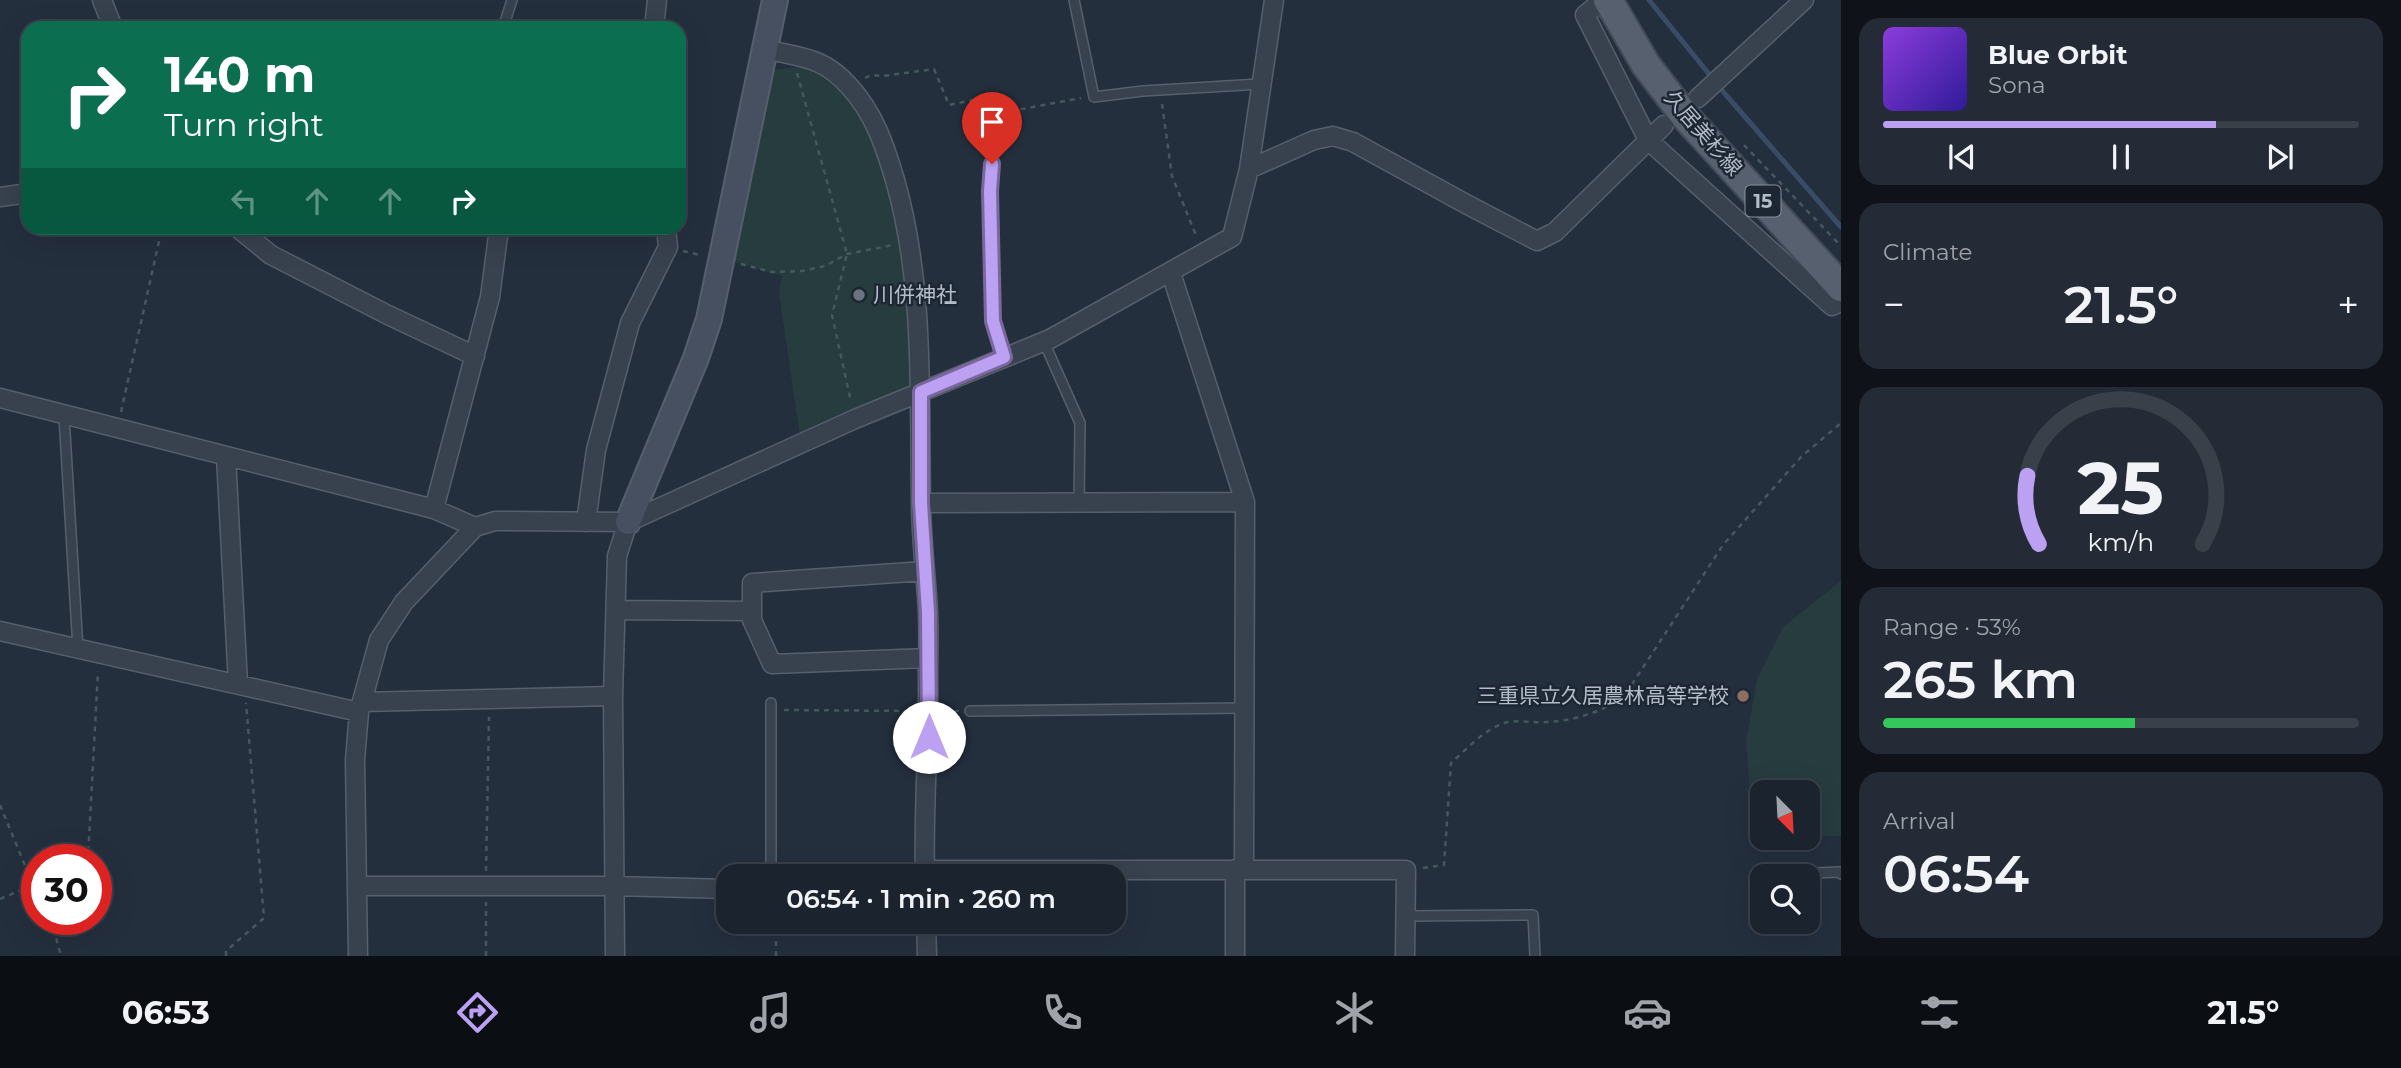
<!DOCTYPE html>
<meta charset="utf-8">
<style>
body{margin:0;font-family:Montserrat,"Noto Sans JP",sans-serif;background:#242b36;color:#f1f3f6;height:100vh;display:flex;flex-direction:column;font-size:26px;white-space:nowrap}
*{box-sizing:border-box;margin:0}
p{font-size:23px;color:#a0a4aa}
.icon{flex:none;width:38px;height:38px;fill:none;stroke:currentColor;stroke-width:2;stroke-linecap:round;stroke-linejoin:round}
.map{position:relative;flex:1;overflow:hidden}
.details{display:flex;flex-direction:column;gap:18px;padding:18px;background:#0f1319;width:560px}
.details>*{flex:none}
.top-card{position:absolute;left:21px;top:21px;width:665px;height:214px;border-radius:21px;box-shadow:0 7px 28px #0002,0 0 0 2px #39404a;background:#0b6e4f;color:#fff;overflow:hidden}
.needle{width:46px;rotate:156deg}
.controls{position:absolute;left:1750px;top:780px;display:grid;gap:14px}
.controls a{display:grid;place-items:center;width:70px;height:70px;border-radius:14px;background:#1b232e;box-shadow:0 7px 28px #0002,0 0 0 2px #39404a;font-size:35px}
.speed{position:absolute;left:21px;top:844px;display:flex;gap:14px;font-size:35px;font-weight:700;text-align:center}
.speed>*{display:grid;place-content:center;width:91px;height:91px;border-radius:50%;background:#1b232e;box-shadow:0 7px 28px #0002,0 0 0 2px #39404a;line-height:1}
.speed .limit{border:10px solid #d22;background:#fff;color:#111}
.pin{position:absolute;display:grid;place-items:center;width:60px;height:60px;color:#fff;margin:-72px -30px;border-radius:50% 50% 50% 0;rotate:-45deg;box-shadow:0 0 7px #0007}
.pin .icon{rotate:45deg}
.me{position:absolute;width:77px;margin:-38px;rotate:0deg;stroke-linejoin:round;filter:drop-shadow(0 0 5px #0008)}
.turn{display:flex;align-items:center;gap:24px;height:147px;padding:0 28px;font-size:32px}
.turn .icon{width:91px;height:91px;stroke-width:2.5}
.turn b{display:block;font-size:49px;line-height:60px}
.lanes{display:flex;align-items:center;height:66px;padding:0 28px;background:#0003;justify-content:center;gap:35px;direction:ltr}
.lanes .off{opacity:.35}
.big{font-size:52px;font-weight:600;line-height:1.1}
.details .tile{flex:1;display:flex;flex-direction:column;justify-content:center;gap:10px;min-width:0;padding:0 24px;border-radius:21px;background:#242b36}
.details .dial{align-items:center;gap:0}
.dial svg{height:182px;overflow:visible;fill:none;stroke:#39404a;stroke-width:7;stroke-linecap:round;text-anchor:middle}
.dial text{fill:#f1f3f6;stroke:none}
.song{display:flex;align-items:center;gap:21px}
.cover{width:84px;height:84px;border-radius:10px;background:linear-gradient(135deg,hsl(270 70% 55%),hsl(250 70% 35%))}
.played{height:7px;border-radius:4px;background:linear-gradient(90deg,#bca0f2 70%,#39404a 70%)}
.keys{display:flex;justify-content:space-around;direction:ltr}
.heat{display:flex;justify-content:space-between;align-items:center;font-size:38px;direction:ltr}
.charge{height:10px;border-radius:5px;background:linear-gradient(90deg,#34c759 53%,#39404a 0)}
.trip{position:absolute;left:716px;top:864px;width:410px;height:70px;border-radius:21px;background:#1b232e;box-shadow:0 7px 28px #0002,0 0 0 2px #39404a;font-weight:600;line-height:70px;text-align:center}
.menu{display:flex;height:112px;justify-content:space-around;align-items:center;background:#0b0e12;color:#a0a4aa}
.menu .icon{width:49px;height:49px}
.menu .on{color:#bca0f2}
.menu b{font-size:32px;color:#f1f3f6}
main{display:flex;flex:1;min-height:0}
.map>svg:first-child{display:block}
</style>
<main>
<div class="map">
<svg width="1841" height="956" viewBox="0 0 1841 956">
<rect width="100%" height="100%" fill="#242f3e"/>
<!-- green -->
<path fill="#263c3f" d="M804 66 827 78 851 98 873 134 893 198 905 259 913 382 908 390 800 436 779 293 782 276 732 261 768 71Z
M1841 581V836H1808V793H1762V819L1750 790 1746 742 1757 679 1783 627Z"/>
<g fill="none" stroke-linecap="round" stroke-linejoin="round">
<!-- stream -->
<path stroke="#394c67" stroke-width="5" d="M1649 0 1726 95 1841 227"/>
<defs>
<path id="lane" d="M1074 0 1094 97 1143 91 1260 84
M503 28 512 0
M991 115 993 322 1004 357
M1044 342 1080 423 1079 503
M64 416 78 649
M970 711 1244 708
M1769 875 1839 872 1841 874
M771 877V703
M1405 916 1533 915 1535 956"/>
<path id="street" d="M102 0 113 28
M1603 0 1585 15 1648 140 1832 306 1841 302
M654 28 657 0
M765 49C801 58 822 56 849 86 874 113 885 146 895 180 925 285 919 393 921 501 921 538 926 575 928 612 929 635 928 658 928 681 929 746 923 812 925 877
M1698 98 1804 0
M1249 169 1314 140 1333 136 1353 142 1468 205 1537 241 1555 232 1664 125
M0 197 28 193
M238 228 271 255 388 315 475 356
M1171 273 1245 502 1244 869
M0 398 434 509 475 527
M226 457 238 684
M921 503 1245 502
M434 509 490 297 499 228
M586 522 596 450 630 323 668 247 666 228
M925 571 752 583V620L772 664 928 658
M616 610 752 611
M0 631 359 712
M362 702 613 696
M1235 869V956
M925 870H1406L1405 956
M358 886H614L728 889
M926 922 927 956
M358 956 355 760 359 712 379 640 404 602 475 527 495 521 628 522 855 419 1050 339 1232 237 1249 169 1274 0
M615 956 613 696 617 556 628 522"/>
<path id="secondary" d="M628 522 696 358 709 319 775 0"/>
<path id="primary" d="M1608 0 1646 65 1685 116 1841 287"/>
</defs>
<!-- lane casing -->
<use href="#lane" stroke="#565f6c" stroke-width="12"/>
<!-- street casing -->
<use href="#street" stroke="#565f6c" stroke-width="21"/>
<!-- secondary casing -->
<use href="#secondary" stroke="#565f6c" stroke-width="28"/>
<!-- primary casing -->
<use href="#primary" stroke="#414a57" stroke-width="32"/>
<!-- path -->
<path stroke="#44595c" stroke-width="2.5" stroke-dasharray="5 5" stroke-linecap="butt" d="M797 73 847 254 832 315 851 402
M865 78 871 75 883 76 934 69 949 105 978 99 984 104
M1162 104 1172 176 1197 238
M1001 113 1081 98
M1744 145 1841 246
M683 251 700 255
M741 264 772 272 802 271 825 266 847 254 893 245
M121 412 162 228
M784 710 910 711
M945 711H959
M0 805 33 885
M85 859 88 858 98 671
M1423 868 1444 865 1451 763C1468 748 1485 728 1508 722 1520 720 1534 723 1546 722 1574 721 1600 712 1623 698L1723 545 1801 457 1841 423
M486 871 489 717
M0 899 37 883
M51 919 61 956
M226 956V951L264 918 246 703
M486 956V902
M776 956V922"/>
<!-- lane -->
<use href="#lane" stroke="#38414e" stroke-width="9"/>
<!-- street -->
<use href="#street" stroke="#38414e" stroke-width="18"/>
<!-- secondary -->
<use href="#secondary" stroke="#465061" stroke-width="24"/>
<!-- primary -->
<use href="#primary" stroke="#56606e" stroke-width="28"/>
</g>
<g fill="none" stroke-linecap="round" stroke-linejoin="round">
<defs>
<path id="route" d="M929 737 928 612 921 503V392L1004 357 993 321 990 191 992 164"/>
</defs>
<!-- route casing -->
<use href="#route" stroke="#7a689d" stroke-width="18"/>
<!-- route -->
<use href="#route" stroke="#bca0f2" stroke-width="12"/>
</g>
<!-- markers -->
<circle fill="#6b7280" stroke="#1d2633" stroke-width="2.5" cx="859" cy="295" r="7"/>
<circle fill="#8d6e63" stroke="#1d2633" stroke-width="2.5" cx="1743" cy="696" r="7"/>
<g text-anchor="middle" stroke-width="5" stroke-linejoin="round" paint-order="stroke">
<!-- shield labels -->
<rect fill="#1d2633" stroke="#878f9c" stroke-width="2" x="1745.5" y="185.5" width="35" height="31" rx="5"/>
<g font-size="19" font-weight="bold" fill="#b4bcc9">
<text x="1763" y="208">15</text>
</g>
<!-- street labels -->
<g font-size="21" fill="#b4bcc9" stroke="#1d2633">
<text transform="translate(1703 133) rotate(49)" y="7">久居美杉線</text>
</g>
<!-- poi labels -->
<g font-size="21" fill="#b4bcc9" stroke="#1d2633" text-anchor="start">
<text x="873" y="302">川併神社</text>
<text x="1729" y="703" text-anchor="end">三重県立久居農林高等学校</text>
</g>
</g>
</svg>
<div class="controls">
<a><svg class="needle" viewBox="-14 -14 28 28"><path d="M0-13l5 13h-10z" fill="#e53935"/><path d="M0 13l5-13h-10z" fill="#a0a4aa"/></svg></a>
<a><svg class="icon" aria-label="search" viewBox="0 0 24 24"><circle cx="10" cy="10" r="6"/><path d="M15 15l6 6"/></svg></a>
</div>
<div class="speed"><div class="limit">30</div></div>
<div class="pin" style="left:992px;top:164px;background:#d93025"><svg class="icon" aria-label="arrive" viewBox="0 0 24 24"><path d="M6 21V4h12l-3 4 3 4H6"/></svg></div>
<svg class="me" style="left:929px;top:737px" viewBox="-20 -20 40 40"><circle r="19" fill="#fff"/><path d="M0-13L10 11 0 6-10 11z" fill="#bca0f2"/></svg>
<div class="trip">06:54 · 1 min · 260 m</div>
<div class="top-card">
<div class="turn"><svg class="icon" aria-label="right" viewBox="0 0 24 24"><path d="M7 20v-9h11M14 6l5 5-5 5"/></svg><div><b>140 m</b>Turn right</div></div>
<div class="lanes"><svg class="icon off" aria-label="left" viewBox="0 0 24 24"><path d="M17 20v-9H6M10 6l-5 5 5 5"/></svg><svg class="icon off" aria-label="ahead" viewBox="0 0 24 24"><path d="M12 20V5M6 11l6-6 6 6"/></svg><svg class="icon off" aria-label="ahead" viewBox="0 0 24 24"><path d="M12 20V5M6 11l6-6 6 6"/></svg><svg class="icon" aria-label="right" viewBox="0 0 24 24"><path d="M7 20v-9h11M14 6l5 5-5 5"/></svg></div>
</div>
</div>
<section class="details">
<div class="tile">
<div class="song"><i class="cover"></i><div><b>Blue Orbit</b><p>Sona</p></div></div>
<div class="played"></div>
<div class="keys"><svg class="icon" aria-label="previous" viewBox="0 0 24 24"><path d="M18 5L8 12l10 7zM5 5v14"/></svg><svg class="icon" aria-label="pause" viewBox="0 0 24 24"><path d="M8 5v14M16 5v14"/></svg><svg class="icon" aria-label="next" viewBox="0 0 24 24"><path d="M6 5l10 7-10 7zM19 5v14"/></svg></div>
</div>
<div class="tile"><p>Climate</p>
<div class="heat"><a>−</a><b class="big">21.5°</b><a>+</a></div>
</div>
<div class="tile dial"><svg viewBox="0 0 100 80">
<path d="M14 69A42 42 0 1 1 86 69"/>
<path d="M14 69A42 42 0 0 1 9 39" stroke="#bca0f2"/>
<text x="50" y="56" font-size="32" font-weight="700">25</text>
<text x="50" y="72" font-size="11">km/h</text>
</svg></div>
<div class="tile"><p>Range · 53%</p><b class="big">265 km</b><div class="charge"></div></div>
<div class="tile"><p>Arrival</p><b class="big">06:54</b></div>
</section>
</main>
<nav class="menu">
<b>06:53</b>
<svg class="icon on" aria-label="directions" viewBox="0 0 24 24"><path d="M12 3l9 9-9 9-9-9zM9 14v-3h6M13 9l2 2-2 2"/></svg>
<svg class="icon" aria-label="music" viewBox="0 0 24 24"><path d="M9 18V5l10-2v13"/><circle cx="6" cy="18" r="3"/><circle cx="16" cy="16" r="3"/></svg>
<svg class="icon" aria-label="phone" viewBox="0 0 24 24"><path d="M5 4h4l2 5-3 2q2 4 5 5l2-3 5 2v4C11 20 4 13 5 4z"/></svg>
<svg class="icon" aria-label="climate" viewBox="0 0 24 24"><path d="M12 3v18M4 7l16 10M4 17L20 7"/></svg>
<svg class="icon" aria-label="car" viewBox="0 0 24 24"><path d="M5 17H2v-5l4-1 3-4h7l3 4 3 1v5h-3M9 17h6M6 11h13"/><circle cx="7" cy="17" r="2"/><circle cx="17" cy="17" r="2"/></svg>
<svg class="icon" aria-label="filters" viewBox="0 0 24 24"><path d="M4 7h16M4 17h16"/><circle cx="9" cy="7" r="2"/><circle cx="15" cy="17" r="2"/></svg>
<b>21.5°</b>
</nav>
